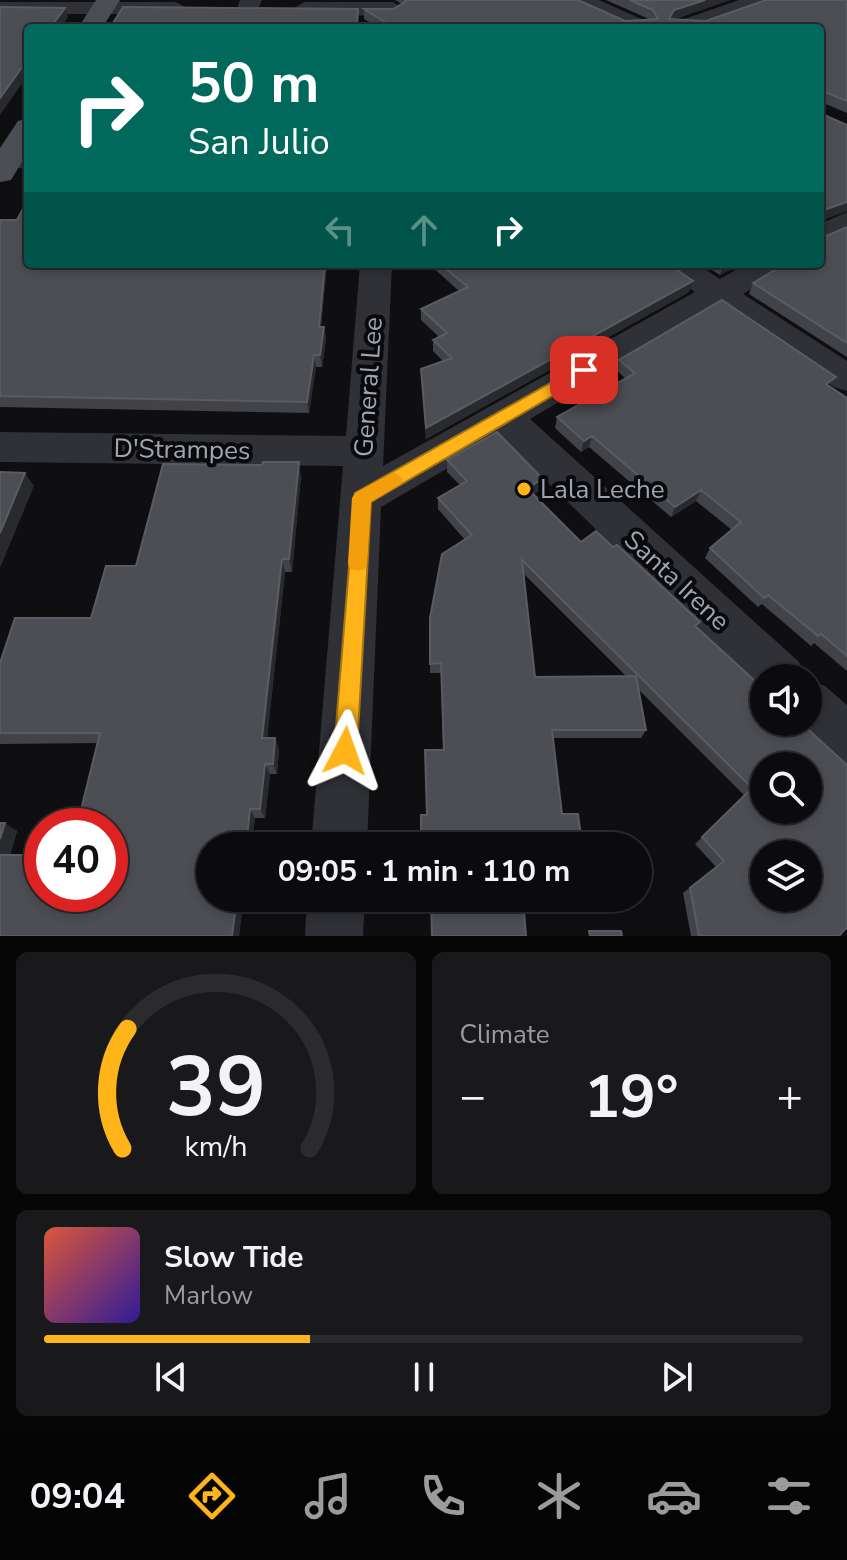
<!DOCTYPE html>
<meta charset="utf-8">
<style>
body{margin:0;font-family:"Nunito Sans",sans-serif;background:#19191b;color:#f1f3f6;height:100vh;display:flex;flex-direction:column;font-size:30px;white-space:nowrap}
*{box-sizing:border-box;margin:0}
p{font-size:26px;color:#9a9b9d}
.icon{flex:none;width:44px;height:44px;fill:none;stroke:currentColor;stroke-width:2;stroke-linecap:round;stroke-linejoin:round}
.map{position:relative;height:936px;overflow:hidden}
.sheet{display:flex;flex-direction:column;gap:16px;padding:16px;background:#060607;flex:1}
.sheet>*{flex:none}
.guide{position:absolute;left:24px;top:24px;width:800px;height:244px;border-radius:8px;box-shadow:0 4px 12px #0003,0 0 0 2px #2b2b2e;background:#00695c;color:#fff;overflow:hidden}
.tools{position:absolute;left:750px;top:664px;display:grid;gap:16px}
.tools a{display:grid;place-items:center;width:72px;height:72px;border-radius:50%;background:#0b0b0d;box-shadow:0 4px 12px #0003,0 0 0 2px #2b2b2e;font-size:40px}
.speed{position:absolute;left:24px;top:808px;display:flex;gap:16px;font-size:40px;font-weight:700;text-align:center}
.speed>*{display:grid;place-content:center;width:104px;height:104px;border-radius:50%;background:#0b0b0d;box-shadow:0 4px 12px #0003,0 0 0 2px #2b2b2e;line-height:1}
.speed .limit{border:12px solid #d22;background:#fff;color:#111}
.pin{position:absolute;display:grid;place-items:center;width:68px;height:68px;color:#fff;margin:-34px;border-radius:16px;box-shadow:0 4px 12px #0006}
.me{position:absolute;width:88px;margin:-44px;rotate:4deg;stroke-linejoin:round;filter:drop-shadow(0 0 6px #0008)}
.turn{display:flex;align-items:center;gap:28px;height:168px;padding:0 32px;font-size:36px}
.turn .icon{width:104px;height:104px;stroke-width:2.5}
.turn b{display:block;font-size:56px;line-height:68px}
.lanes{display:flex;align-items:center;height:76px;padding:0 32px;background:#0003;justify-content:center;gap:40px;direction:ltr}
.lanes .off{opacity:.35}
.big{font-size:60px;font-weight:700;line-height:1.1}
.sheet .widget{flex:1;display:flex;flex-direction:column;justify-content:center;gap:12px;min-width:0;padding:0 28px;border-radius:12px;background:#19191b}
.sheet .dial{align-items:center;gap:0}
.dial svg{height:208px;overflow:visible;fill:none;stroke:#2b2b2e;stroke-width:7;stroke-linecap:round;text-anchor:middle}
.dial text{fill:#f1f3f6;stroke:none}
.song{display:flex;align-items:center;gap:24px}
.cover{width:96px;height:96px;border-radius:12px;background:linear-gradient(135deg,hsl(10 70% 55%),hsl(250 70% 35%))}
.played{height:8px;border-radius:4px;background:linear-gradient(90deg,#ffb519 35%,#2b2b2e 35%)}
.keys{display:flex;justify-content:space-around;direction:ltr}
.heat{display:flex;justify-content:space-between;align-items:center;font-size:44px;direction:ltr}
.sheet .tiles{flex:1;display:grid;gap:16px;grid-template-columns:1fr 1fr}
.widget:last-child{grid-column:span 2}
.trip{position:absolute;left:196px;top:832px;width:456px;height:80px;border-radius:40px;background:#0b0b0d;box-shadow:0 4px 12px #0003,0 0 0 2px #2b2b2e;font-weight:700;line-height:80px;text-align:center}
.dock{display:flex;height:128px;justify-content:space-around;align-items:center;background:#040405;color:#9a9b9d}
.dock .icon{width:56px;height:56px}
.dock .on{color:#ffb519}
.dock b{font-size:36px;color:#f1f3f6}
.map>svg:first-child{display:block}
</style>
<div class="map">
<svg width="847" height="936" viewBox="0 0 847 936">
<rect width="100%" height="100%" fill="#0f0f11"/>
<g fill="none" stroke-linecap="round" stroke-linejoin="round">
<!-- minor -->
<path fill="#303136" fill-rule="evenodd" d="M240 0H262L256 14 248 16 237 9Z
M571 0H599L650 23 653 28H624L574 5Z
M739 0H770L767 5 702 28H670L673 23Z
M0 2H176L187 8 176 14H0Z
M304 2H393L404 9 393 16 296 14 293 9Z
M0 152H28V168H0Z
M847 212V233L820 245V224Z
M360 264H392L383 466 695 292 664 271 659 264H697L720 279 746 264H786L781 271 743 294 847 361V391L834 387 718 308 530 419 799 662 806 678H764V693L501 437 381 507 367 846H311L343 466 0 462V432L346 436Z
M808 679 825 686 847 705V764L829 757 793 722H808Z
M307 898H365L363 936H305Z"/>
<!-- major -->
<path fill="#4c4e56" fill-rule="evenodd" d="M96 0H120L102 28H78Z
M28 118V152L11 180 0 182V148L18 121Z"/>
</g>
<!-- wall -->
<path fill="#424349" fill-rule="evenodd" d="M395 0H578L625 21 649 19 606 0H730L675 19 706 21 847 0V113L821 102 822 114 847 125V211L824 219V237L847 227V357L749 294 753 283 820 264V28H379L364 19V9H393L402 4Z
M17 220 327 264 321 327H324L326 338 322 367H316L309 413 0 407V222Z
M429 264H668L689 292 426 439 421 369 443 361 433 351V340L439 337 421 320V309L459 291Z
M702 264H741L720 275Z
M619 360 831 387 847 398V671L814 643 811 646 762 604 758 607 705 558 710 548 732 530 696 501 671 517 589 447 581 452 555 428 557 417 625 378 617 371Z
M447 460 541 490 534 494 581 542 697 627 839 936H691L683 893 716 867 695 844 745 796 638 689 646 730 641 738H553L562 814 582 844 581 846H421V815H427L443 750 441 673H430V618L465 540 438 509V498L460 485 447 472ZM524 574 626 676 535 677Z
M301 476 292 572H285L267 738H275L279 749 277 774H270L265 818H255L210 898H247V902H243L239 936H0V823L17 831 10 855 110 894 98 743 0 744V663L91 618 136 566Z
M427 898H583L579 904H428Z"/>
<!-- shaded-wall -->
<path fill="#292a2e" d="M705 0H730L672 20 669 19 674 10Z
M65 8 68 17 61 28H50Z
M28 59V75L0 115V98Z
M847 202V211L820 221 824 210Z
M325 264H327L320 338 319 327Z
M724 264H741L720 275Z
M693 281 689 292 426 439V428Z
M324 327 326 338 322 367 320 355Z
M314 355 316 367 309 413 307 402Z
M592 436 589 447 581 452 584 441Z
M299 462 301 476 292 572 289 559Z
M25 473 34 486 0 568V533Z
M543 479 541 490 525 499 527 488Z
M701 490 696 501 671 517 675 507Z
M282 559 285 572 266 749 262 738Z
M275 738 279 749 277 774 273 764Z
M265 764 270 774 265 818 260 809Z
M250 809 255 818 252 846H246Z
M5 823 17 831 8 863 0 858V839Z
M237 898H240L243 902 239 936H232Z"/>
<!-- building -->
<path fill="#4c4e54" stroke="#595c63" stroke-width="2" fill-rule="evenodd" d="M405 0H578L625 21 658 19 653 10 630 0H705L674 10 669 19 706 21 766 0H847V101L825 92 821 95 822 114 847 125V202L824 210V237L847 227V343L753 283 785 264H820V28H395L364 9H393L405 2Z
M0 7 65 8 50 28H28V59L0 98Z
M123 7 358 9 357 28H110Z
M24 207 28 208V264H325L319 327H324L320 355H314L307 402 0 396V222L1 220H17Z
M440 264H668L693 281 426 428 421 369 452 358 433 340 447 333 421 309 468 287Z
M722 300 836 377 826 384 847 398V656L821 634 818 636 768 595 764 598 710 548 741 522 701 490 675 507 592 436 584 441 557 417 635 373 619 360Z
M497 432 543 479 527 488 581 542 596 531 613 547 617 545 700 622 695 626 764 689V722H800L847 765V927L839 936H699L690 888 724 861 702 837 752 788 522 560 535 677 636 676 646 730H552L562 814H578L582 844H578V846H426V845H421V815H427L425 750H444L441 663 430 664V618L442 554 472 535 438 498 467 481 447 460ZM764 766H808V810H764ZM764 854H808V898H764Z
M263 462H299L289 559H282L262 738H275L273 764H265L260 809H250L246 846H210V898H237L232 936H0V855H42V894H110V826H77L100 733H0V663L15 618H91L106 566H136L163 464 262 465Z
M0 472 25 473 0 533Z
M0 823H5L0 839Z
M428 898H583H523L526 936H432L431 899Z
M589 931H621L622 936H590Z"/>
<!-- route -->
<path fill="#ffb519" stroke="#a67610" stroke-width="2" d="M584 364 592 370 590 374 371 502 357 751 354 759 345 763 337 759 334 751 355 493Z"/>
<!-- slow -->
<path fill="#f59e0b" d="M394 472 403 479 401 484 371 502 367 563 365 569 358 571 350 569 348 563 352 498 355 493Z"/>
<!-- markers -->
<circle fill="#ffb519" stroke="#0a0a0c" stroke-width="3" cx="524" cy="489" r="8"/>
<g text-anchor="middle" stroke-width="8" stroke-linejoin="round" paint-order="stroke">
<!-- street labels -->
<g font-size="26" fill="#9fa5b3" stroke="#0a0a0c">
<text transform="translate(368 387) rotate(-86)" y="9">General Lee</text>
<text transform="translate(182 449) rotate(1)" y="9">D'Strampes</text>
<text transform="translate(677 580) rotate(43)" y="9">Santa Irene</text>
</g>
<!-- poi labels -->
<g font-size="26" fill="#9fa5b3" stroke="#0a0a0c" text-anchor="start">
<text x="540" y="498">Lala Leche</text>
</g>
</g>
</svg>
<div class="tools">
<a><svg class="icon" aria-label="sound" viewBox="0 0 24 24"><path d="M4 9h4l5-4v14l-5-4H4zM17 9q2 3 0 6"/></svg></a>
<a><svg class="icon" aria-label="search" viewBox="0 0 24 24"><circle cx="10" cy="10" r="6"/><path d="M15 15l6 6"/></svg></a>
<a><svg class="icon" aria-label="layers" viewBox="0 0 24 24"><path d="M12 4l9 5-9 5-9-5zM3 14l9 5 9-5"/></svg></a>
</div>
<div class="speed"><div class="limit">40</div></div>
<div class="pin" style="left:584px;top:370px;background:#d93025"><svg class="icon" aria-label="arrive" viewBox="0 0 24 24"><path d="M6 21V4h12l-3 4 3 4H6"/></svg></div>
<svg class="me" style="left:345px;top:751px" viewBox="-20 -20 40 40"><path d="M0-17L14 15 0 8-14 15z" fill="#ffb519" stroke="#fff" stroke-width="4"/></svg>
<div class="trip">09:05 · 1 min · 110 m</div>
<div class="guide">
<div class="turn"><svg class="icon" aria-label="right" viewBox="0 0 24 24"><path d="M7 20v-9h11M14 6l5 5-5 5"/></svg><div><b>50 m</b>San Julio</div></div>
<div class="lanes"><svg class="icon off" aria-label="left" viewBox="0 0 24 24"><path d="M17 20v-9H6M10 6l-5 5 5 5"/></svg><svg class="icon off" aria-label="ahead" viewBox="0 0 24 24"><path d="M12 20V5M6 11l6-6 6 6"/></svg><svg class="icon" aria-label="right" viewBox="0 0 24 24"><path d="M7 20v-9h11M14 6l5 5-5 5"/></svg></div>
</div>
</div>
<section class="sheet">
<div class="tiles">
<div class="widget dial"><svg viewBox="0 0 100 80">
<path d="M14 69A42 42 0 1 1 86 69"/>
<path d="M14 69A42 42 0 0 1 16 23" stroke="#ffb519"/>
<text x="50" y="56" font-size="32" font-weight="700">39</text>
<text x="50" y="72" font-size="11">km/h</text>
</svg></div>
<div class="widget"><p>Climate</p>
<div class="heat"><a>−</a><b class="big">19°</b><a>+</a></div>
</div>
<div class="widget">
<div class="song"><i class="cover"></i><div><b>Slow Tide</b><p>Marlow</p></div></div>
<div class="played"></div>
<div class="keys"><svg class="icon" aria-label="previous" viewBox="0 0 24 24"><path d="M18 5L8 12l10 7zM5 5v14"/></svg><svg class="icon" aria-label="pause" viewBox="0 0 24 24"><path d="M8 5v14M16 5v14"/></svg><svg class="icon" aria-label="next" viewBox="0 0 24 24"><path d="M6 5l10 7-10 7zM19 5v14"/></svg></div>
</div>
</div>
</section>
<nav class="dock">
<b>09:04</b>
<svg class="icon on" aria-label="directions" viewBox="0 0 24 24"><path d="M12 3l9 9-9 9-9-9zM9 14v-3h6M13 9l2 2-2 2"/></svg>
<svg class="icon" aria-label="music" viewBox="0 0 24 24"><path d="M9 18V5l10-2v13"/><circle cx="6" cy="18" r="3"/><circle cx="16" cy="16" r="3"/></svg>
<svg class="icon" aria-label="phone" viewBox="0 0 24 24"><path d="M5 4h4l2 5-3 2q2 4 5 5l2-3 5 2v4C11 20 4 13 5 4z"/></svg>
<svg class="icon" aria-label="climate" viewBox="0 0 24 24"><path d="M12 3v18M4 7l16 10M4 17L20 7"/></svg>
<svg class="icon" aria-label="car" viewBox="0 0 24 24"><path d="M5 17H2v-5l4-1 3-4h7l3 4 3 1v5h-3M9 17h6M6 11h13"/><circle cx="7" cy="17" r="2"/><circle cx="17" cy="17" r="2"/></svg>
<svg class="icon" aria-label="filters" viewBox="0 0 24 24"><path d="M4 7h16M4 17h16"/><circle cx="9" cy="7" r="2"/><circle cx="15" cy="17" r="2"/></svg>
</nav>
